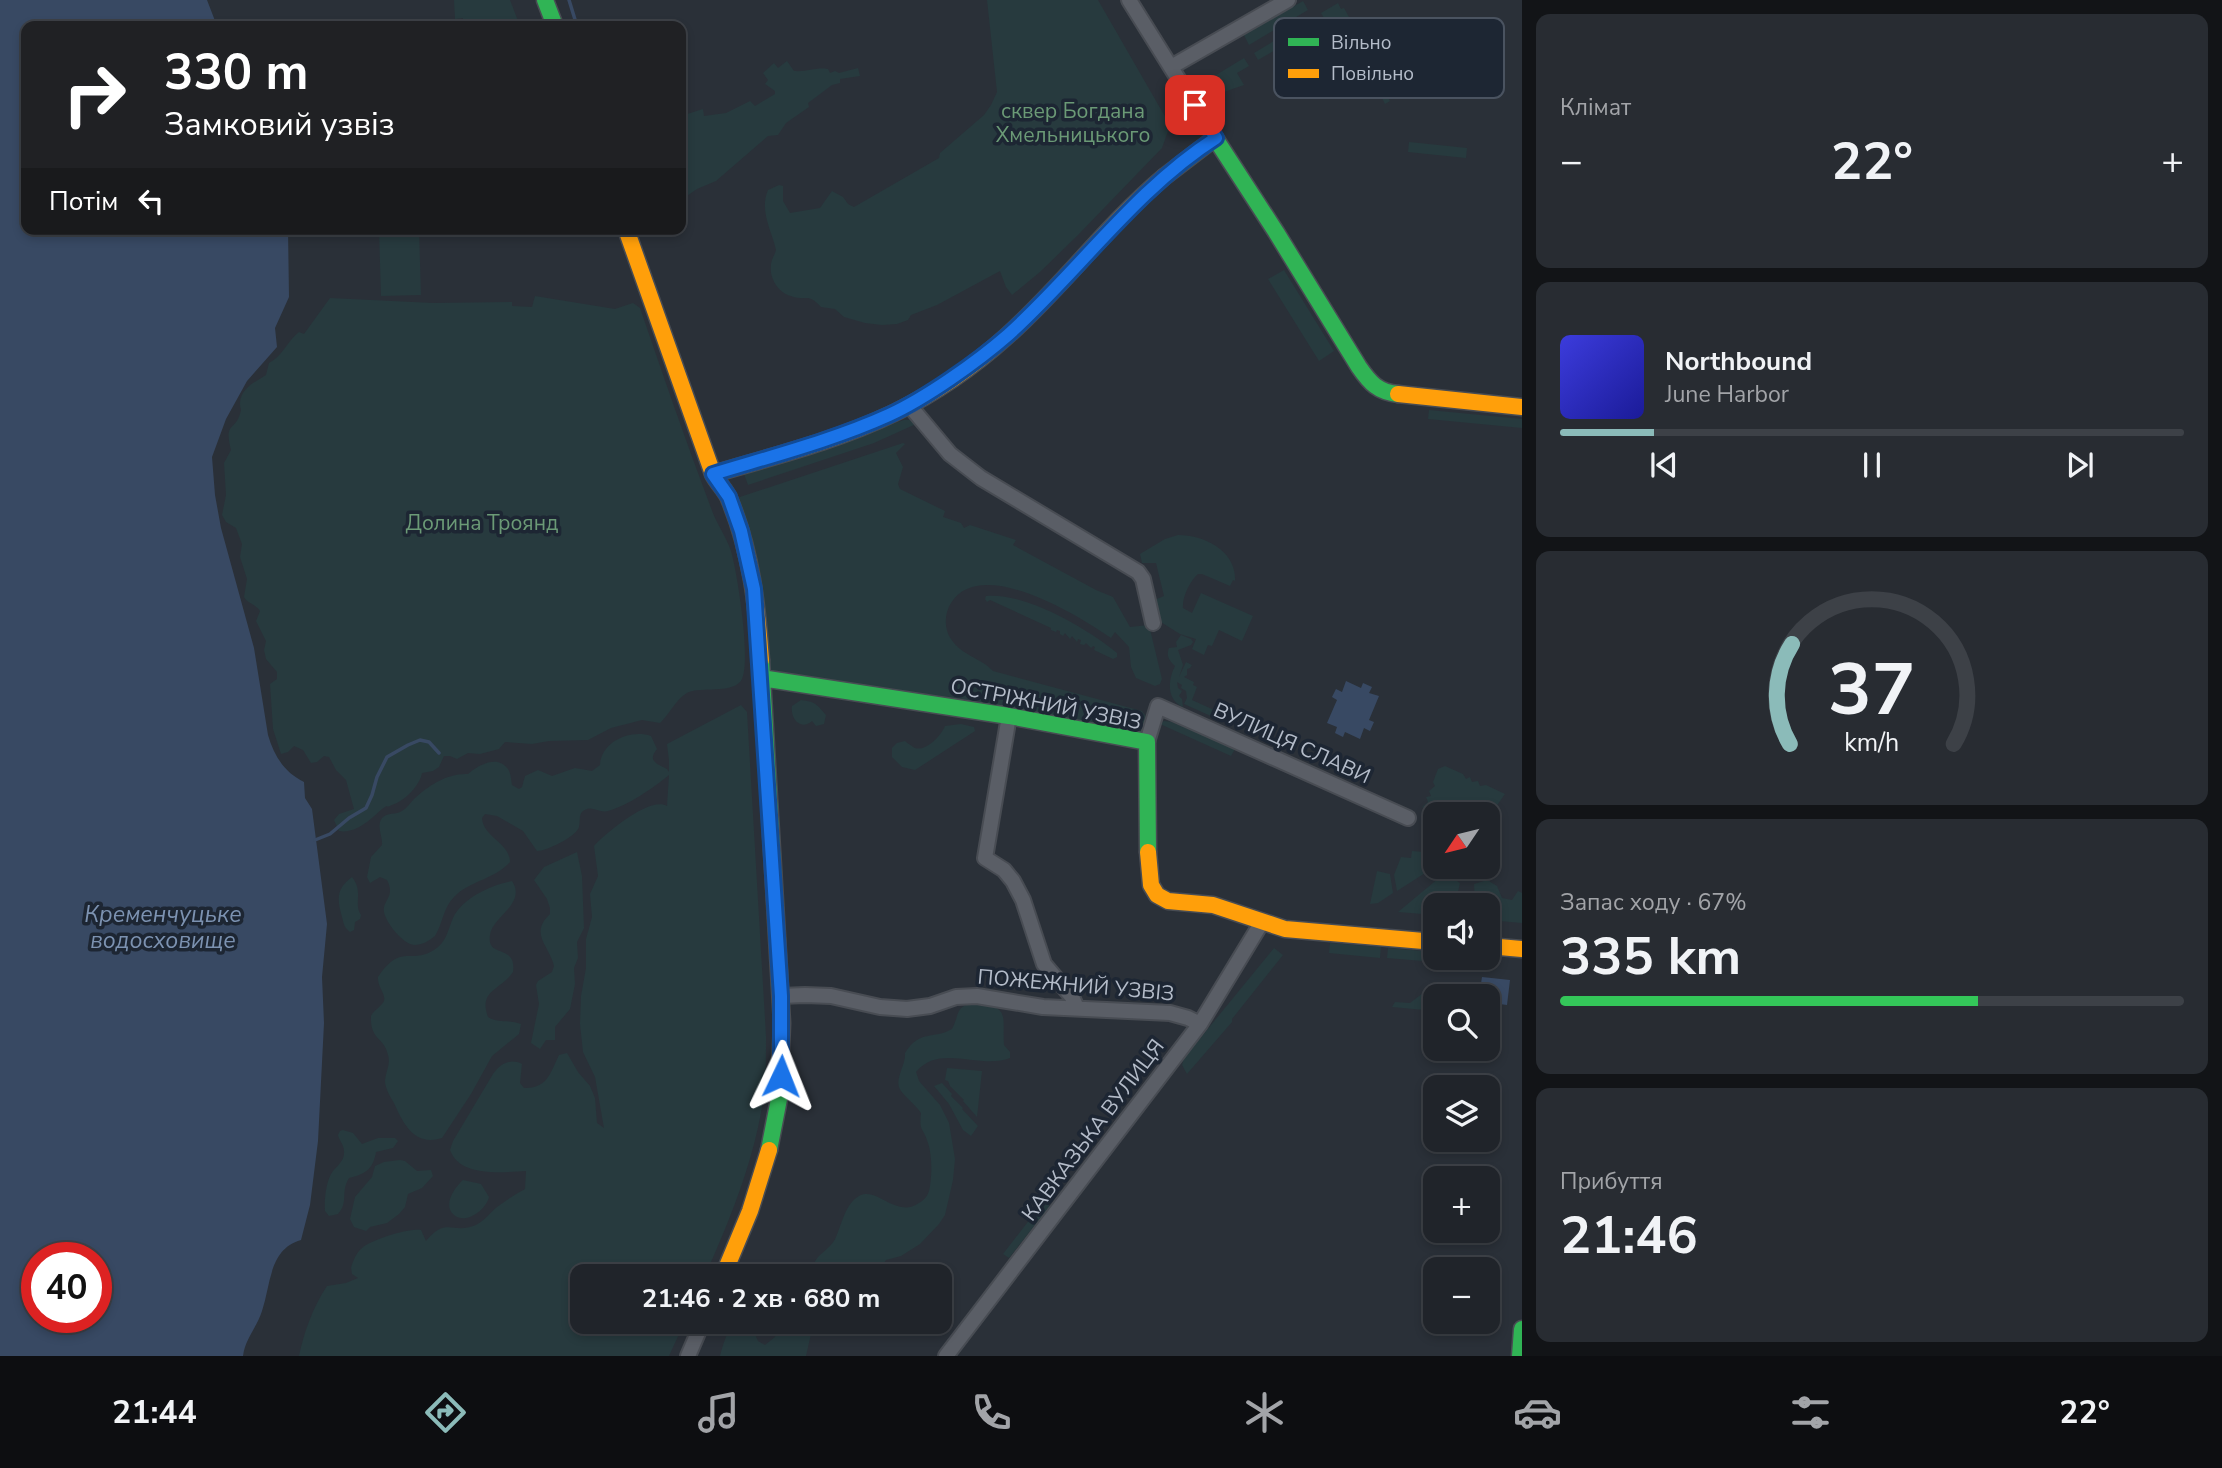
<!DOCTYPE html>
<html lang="uk">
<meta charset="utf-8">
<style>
body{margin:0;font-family:"Nunito Sans",sans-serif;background:#282c32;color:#f1f3f6;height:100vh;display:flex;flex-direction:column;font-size:26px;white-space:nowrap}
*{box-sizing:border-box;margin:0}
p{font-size:23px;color:#a2a4a8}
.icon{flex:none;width:38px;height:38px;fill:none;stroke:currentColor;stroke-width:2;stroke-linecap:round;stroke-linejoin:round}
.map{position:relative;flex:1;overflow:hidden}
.panel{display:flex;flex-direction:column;gap:14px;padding:14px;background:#121417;width:700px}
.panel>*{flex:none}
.top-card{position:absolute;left:21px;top:21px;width:665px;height:214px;border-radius:14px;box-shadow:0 4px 10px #0003,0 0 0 2px #3d4147;background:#202124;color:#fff;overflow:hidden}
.needle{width:46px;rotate:235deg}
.tools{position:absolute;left:1423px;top:802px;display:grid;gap:14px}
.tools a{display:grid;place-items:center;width:77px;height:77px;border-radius:14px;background:#20242a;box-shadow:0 4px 10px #0003,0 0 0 2px #3d4147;font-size:35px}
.speed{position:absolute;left:21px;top:1242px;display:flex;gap:14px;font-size:35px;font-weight:700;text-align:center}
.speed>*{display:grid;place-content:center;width:91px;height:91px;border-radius:50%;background:#20242a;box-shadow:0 4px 10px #0003,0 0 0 2px #3d4147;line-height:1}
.speed .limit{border:10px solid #d22;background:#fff;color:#111}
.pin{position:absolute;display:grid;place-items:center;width:60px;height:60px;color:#fff;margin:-30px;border-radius:14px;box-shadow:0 4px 10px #0006}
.me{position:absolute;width:77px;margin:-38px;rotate:2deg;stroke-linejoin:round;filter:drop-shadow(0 0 5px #0008)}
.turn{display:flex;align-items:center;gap:24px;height:147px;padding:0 28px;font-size:32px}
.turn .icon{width:91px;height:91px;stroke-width:2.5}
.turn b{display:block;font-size:49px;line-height:60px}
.then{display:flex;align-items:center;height:66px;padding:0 28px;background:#0003;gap:14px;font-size:26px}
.big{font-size:52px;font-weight:700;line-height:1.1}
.panel .widget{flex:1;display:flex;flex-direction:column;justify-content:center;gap:10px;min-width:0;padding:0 24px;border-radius:14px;background:#282c32}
.panel .dial{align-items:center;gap:0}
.dial svg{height:182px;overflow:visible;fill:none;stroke:#3d4147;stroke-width:7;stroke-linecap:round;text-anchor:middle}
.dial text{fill:#f1f3f6;stroke:none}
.song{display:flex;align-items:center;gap:21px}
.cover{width:84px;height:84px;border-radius:10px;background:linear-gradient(135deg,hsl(240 70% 55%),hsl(240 70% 35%))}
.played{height:7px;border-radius:4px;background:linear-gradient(90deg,#8bbbb9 15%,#3d4147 15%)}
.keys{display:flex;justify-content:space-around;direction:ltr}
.heat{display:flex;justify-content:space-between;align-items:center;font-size:38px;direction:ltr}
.charge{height:10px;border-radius:5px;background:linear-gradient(90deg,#34c759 67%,#3d4147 0)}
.trip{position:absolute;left:570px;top:1264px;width:382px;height:70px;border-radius:14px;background:#20242a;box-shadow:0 4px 10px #0003,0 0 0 2px #3d4147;font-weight:700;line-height:70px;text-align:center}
.tabs{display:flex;height:112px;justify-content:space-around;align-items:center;background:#0d0e11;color:#a2a4a8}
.tabs .icon{width:49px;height:49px}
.tabs .active{color:#8bbbb9}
.tabs b{font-size:32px;color:#f1f3f6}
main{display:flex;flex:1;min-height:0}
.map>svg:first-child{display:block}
</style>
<main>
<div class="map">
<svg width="1522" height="1356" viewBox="0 0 1522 1356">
<rect width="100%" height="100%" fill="#2a3038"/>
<!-- green -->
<path fill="#273a3e" d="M454 0H510L520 26H462L463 18 455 19Z
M987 0H1098L1167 120 1168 131 1162 148 1078 235 1040 272 1012 295 1006 287 1000 271 937 305 911 315 908 320 897 324 882 325 865 323 844 317 835 309 821 307C807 292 807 302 791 296 777 292 767 275 772 260 773 257 775 254 776 250 772 231 759 211 768 190L779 185 783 186V201L790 213 820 208 832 191 843 197 848 204 854 207 939 158 940 153 984 115 991 105 997 92Z
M1303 1 1308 10 1249 45 1244 35Z
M1338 3 1341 9 1344 8 1365 46 1363 48C1373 66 1379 85 1390 101L1385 104 1375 84 1361 82 1321 13Z
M1312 18 1317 26 1258 60 1254 53Z
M1244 58 1249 66 1237 73 1244 85 1221 93 1211 78Z
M787 61 794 71C808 72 816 67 828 69L830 73 835 71 839 73 858 68 860 76 840 79V83L832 85 808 103 809 107 786 123 778 135 768 136 716 181 697 189 681 200 683 125 681 116 703 109 704 116 726 113 750 101 755 106 775 94V91L765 84 768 80 763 73 774 63 778 68Z
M1409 142 1467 148 1466 158 1408 152Z
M379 229H419L421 295 381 296Z
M1284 270 1334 351 1319 361 1268 279Z
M535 296 615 309 633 303 640 308C663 375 686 442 711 508 716 523 726 536 731 551 737 571 753 669 740 682 730 693 702 687 689 692 677 697 670 714 660 723L642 720 611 728 588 740 549 741 532 744 505 742 499 749 480 754 468 753 457 759 450 756H444L439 767 433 771 422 773C420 785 405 801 392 805 384 809 390 803 382 809 371 819 356 834 339 831L334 820 339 814 354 809 346 780 336 770 329 757 324 756 317 762 311 763 303 750 294 746 288 752 281 754 273 729 270 684 277 679V672L266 659 264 650 266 641 256 621 260 611C256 604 248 604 244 597L247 579 240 557 242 544 236 528 226 522 222 515 226 495 224 463 231 450C224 422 234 432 240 414 242 408 240 409 240 403 241 388 255 382 266 375L269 363C283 356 287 341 299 332L304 334 330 298 433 303 512 302V306L532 307Z
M1429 410 1522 419V428L1428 419Z
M904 420H910L916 424 874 443 748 485 744 474Z
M903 443 905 444 896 453 903 467 898 484 900 489 945 511 943 517 961 523 964 528 970 525 1016 540 1013 545 1096 590 1113 597 1130 627 1149 625 1162 679 1160 684 1155 686 1136 678 1131 667 1129 647 1115 632 1111 638C1079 616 981 555 951 603 944 614 944 629 951 639 961 655 981 658 993 671L1142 711 1147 718 1139 734 767 673 737 498Z
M1178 535C1204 535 1237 551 1235 581L1233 580 1230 586 1202 574H1198C1190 581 1182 597 1183 608L1192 613 1201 593 1253 616 1242 641 1219 630 1212 646 1208 645 1204 655 1192 649 1196 639 1180 634 1156 619 1152 601 1164 596 1156 563H1142L1140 554 1165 539Z
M986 596C1025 592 1088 629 1117 653V657L1113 659 1094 650 1095 647 1093 646 1091 648 1086 643 1084 645 1080 644 1081 640 1078 639 1077 642 1072 636 1070 639 1065 633 1063 636 1060 634V631L1057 630 1056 632 1051 630V628L990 600 987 602 985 599Z
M1181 635 1191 639 1193 642 1191 645 1178 650 1183 665 1179 677 1186 662 1192 665 1190 668 1187 669V675L1184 677 1194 682 1193 685 1197 687 1192 700 1225 715 1222 721 1184 704 1187 698 1186 691 1181 688 1182 685 1177 682 1178 688 1182 691 1179 696 1182 699 1183 707C1166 700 1168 679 1175 666 1169 660 1166 656 1169 648L1177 647 1176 642Z
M801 700C817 702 817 705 826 715L824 724 816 726 812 721C801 731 790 719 792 706Z
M741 705 747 712 766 1036C766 1052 766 1069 765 1085 758 1151 732 1215 705 1276H583V1321H685L669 1356H299C304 1332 313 1307 327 1286L346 1283 358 1278 352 1274 351 1268C353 1261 356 1253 362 1248 371 1240 408 1228 421 1230L426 1241C447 1216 452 1235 476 1225 484 1221 490 1213 497 1207 506 1200 516 1194 525 1189L526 1171C503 1172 460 1178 450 1150L453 1141 493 1074C500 1064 510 1058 522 1064L520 1083 524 1088C548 1089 551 1071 559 1055L567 1053 578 1072 590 1086 595 1098 597 1123 604 1128 595 1077 583 1052 580 1024 581 996 586 968V939L592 917 590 894 598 876 594 846C606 833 650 796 667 806L669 775C653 788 629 805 608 811 600 813 594 807 587 809 577 812 581 821 579 827 576 837 546 851 537 851L523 831 497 816 485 814 482 818C483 837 510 843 510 862 495 879 469 881 454 897 443 908 443 923 435 936 429 941 422 945 414 945 403 944 386 923 384 912 382 900 396 897 387 880L380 877 370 883 367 877 371 857 382 845C383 837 376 826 382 818 387 812 396 815 402 811 407 808 410 803 414 799 428 786 447 773 468 774 477 766 497 754 508 769 511 773 511 780 512 785L519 789 522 787 525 776 538 770 552 776 575 768 592 771 600 765C601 742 630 729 651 736L657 749C647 761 657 764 667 769L669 772V760L667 744Z
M1164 721 1172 722 1235 749 1231 756 1160 724Z
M961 724 974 727 975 731 915 770 902 767 892 757V748L897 743 905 741C906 742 913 747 915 748 927 752 942 734 945 726Z
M1445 766 1463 774 1466 779 1470 777 1472 782 1478 781 1480 786 1486 785 1505 794 1488 818V814L1474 813V808L1454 812 1455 814H1439L1422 807 1428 802 1426 797 1431 796 1429 791 1435 786 1433 782 1438 769Z
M1412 851 1435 853 1436 866 1397 891 1394 875 1401 857 1411 858Z
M577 852 582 876 584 928 577 942 578 958 574 968 575 984 570 1009 555 1027V1040H546L540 1049 531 1043 539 1004 536 985 538 981 552 972 554 966C549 945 529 934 550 914V908L547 899 534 880 544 867Z
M1377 871 1390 874 1393 893 1378 903 1370 904Z
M1445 873 1460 883 1455 905H1435V915L1398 912Z
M352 877C364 892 353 903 361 915L360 919 355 922 354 930 350 932C344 927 344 925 342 917 337 899 336 889 352 877Z
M1487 880 1497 886 1502 898 1512 900 1518 891 1522 893V923L1488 920V905H1475L1474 884Z
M512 881C527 904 492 917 490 935 486 959 517 943 513 972 501 990 478 990 488 1017 498 1024 510 1019 521 1024L519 1034 492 1056 471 1094 442 1138C414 1147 403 1123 394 1103 390 1096 386 1090 385 1082 385 1073 391 1064 388 1055 384 1036 370 1041 371 1016 374 1010 382 1006 384 1001 386 994 377 986 378 977 401 942 411 965 434 950 446 943 448 930 453 918 462 898 491 885 512 881Z
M1330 943 1381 947 1380 958 1329 953Z
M1274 948 1283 955 1232 1019V1022L1187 1074 1182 1065 1184 1058Z
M1388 948 1435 952V957H1447V963L1387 958Z
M1427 990 1445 992V996H1435V1011L1392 1007 1395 1002 1410 1003Z
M976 1004C1011 1006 1002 1017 1004 1045L1010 1052V1058C981 1070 939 1043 916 1072L919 1081 940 1105 949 1123 955 1159 953 1180 945 1215 939 1224 920 1244 901 1256 886 1260 882 1266H871L861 1274 808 1276C811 1269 814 1262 818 1257 824 1251 833 1245 836 1237 842 1224 845 1204 859 1196 877 1186 896 1219 919 1203 926 1199 929 1194 930 1186 932 1173 932 1155 928 1143 923 1126 919 1133 921 1113 915 1104 907 1099 901 1091 893 1080 906 1066 905 1053 920 1029 933 1040 952 1029 960 1014 955 1004 976 1004Z
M947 1068 982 1071 977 1117 963 1101 964 1100 950 1086 948 1081 945 1080Z
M942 1083 952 1094 951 1096 963 1108 962 1109 978 1126 971 1136 963 1130 949 1104 934 1086Z
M343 1130 353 1133 362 1144 378 1138H395L398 1141 393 1148 376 1152C373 1170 365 1174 349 1178 340 1193 349 1202 338 1214L329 1216 325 1211C324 1200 326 1180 333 1171 338 1165 345 1160 344 1151 344 1145 339 1140 338 1135L340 1131Z
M400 1160 405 1161 417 1171 431 1170 433 1176 422 1188 408 1194 405 1207 399 1214 387 1223 370 1227 366 1231 354 1227 350 1219 355 1197 372 1177 375 1166 384 1162Z
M463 1180 481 1184 489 1197C486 1210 466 1225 454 1215 442 1205 455 1187 463 1180Z
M1044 1201 1050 1206 1009 1258 1003 1254Z
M782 1321H817L811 1334 806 1356H720C725 1339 729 1317 751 1326L758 1341 765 1345 775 1337Z"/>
<!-- water -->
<path fill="#384963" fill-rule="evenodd" d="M0 0H207L217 26H26V229H288L289 297 275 328 277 347 247 381 226 419 212 457 215 495 221 528 254 648 268 735C274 756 284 772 304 782L305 798 312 809 327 924 322 977 324 1023 318 1141 310 1205 301 1240C269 1249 271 1284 262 1311 257 1327 245 1339 243 1356H0ZM37 1258H96V1318H37Z
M1346 681 1361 688 1363 683 1372 687 1369 693 1379 696 1369 720 1374 722 1370 731 1364 728 1360 739 1345 732 1343 737 1335 733 1337 727 1327 723 1337 700 1332 697 1336 689 1342 692Z
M1482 977 1510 980 1507 1005 1492 1003 1484 991 1480 990Z"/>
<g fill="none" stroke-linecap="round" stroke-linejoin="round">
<!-- stream -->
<path stroke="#384963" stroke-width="3.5" d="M569 0 577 26
M315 840 330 834 349 818 366 808 372 795 377 777 387 757 408 745 420 740 429 742 439 753"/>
<defs>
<path id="street" d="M1129 0 1215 138
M1171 67 1288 0
M909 405 950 454 981 478 1138 572 1143 579 1153 623
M1009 716 985 858 1004 870 1013 881 1023 900 1044 964 1072 997 1077 1008
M1147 742 1158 706 1408 818
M781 996 805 995 831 996 880 1007 907 1009 930 1006 956 997 977 996 1043 1007 1170 1013 1188 1018 1200 1024
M688 1356 703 1321
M946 1356 1200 1024 1262 922"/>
<path id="fast" d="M545 0 555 26
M1164 177 1215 138 1276 232 1359 367C1370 383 1378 392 1398 394
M761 660 782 1023 779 1099 769 1150
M761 678 1009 716 1147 742 1148 852
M1520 1356 1522 1329"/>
<path id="slow" d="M626 229 713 474C718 484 727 491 730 501 751 552 757 605 761 660
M1398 394 1522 407
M713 474C774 456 836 441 894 413 935 393 974 366 1007 336 1063 286 1107 225 1164 177
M1148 852 1151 885 1157 895 1168 901 1213 905 1285 929 1435 942
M1488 946 1522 949
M723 1276 750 1211 769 1150"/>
</defs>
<!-- street casing -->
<use href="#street" stroke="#484c53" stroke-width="18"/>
<!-- fast casing -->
<use href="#fast" stroke="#484c53" stroke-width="19"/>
<!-- slow casing -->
<use href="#slow" stroke="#484c53" stroke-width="19"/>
<!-- street -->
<use href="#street" stroke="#5a5e66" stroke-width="14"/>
<!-- fast -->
<use href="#fast" stroke="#30b455" stroke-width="16"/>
<!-- slow -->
<use href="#slow" stroke="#ff9f0a" stroke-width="16"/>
</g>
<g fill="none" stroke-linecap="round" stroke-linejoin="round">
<defs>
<path id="route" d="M781 1076V996L754 589 741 531 729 497 713 474C772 456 834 440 889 415 926 398 977 362 1008 335 1078 272 1136 189 1216 138L1195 105"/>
</defs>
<!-- route casing -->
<use href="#route" stroke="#114b97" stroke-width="18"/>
<!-- route -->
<use href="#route" stroke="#1a73e8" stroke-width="12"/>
</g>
<g text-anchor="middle" stroke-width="7" stroke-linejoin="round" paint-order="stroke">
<!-- park labels -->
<g font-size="21" fill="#6b9a76" stroke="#1d2633">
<text x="1073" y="118">сквер Богдана<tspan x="1073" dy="24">Хмельницького</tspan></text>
<text x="482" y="530">Долина Троянд</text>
</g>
<!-- street labels -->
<g font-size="21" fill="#b4bcc9" stroke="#1d2633">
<text transform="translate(1046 704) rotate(11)" y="7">ОСТРІЖНИЙ УЗВІЗ</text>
<text transform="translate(1292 743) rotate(24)" y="7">ВУЛИЦЯ СЛАВИ</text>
<text transform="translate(1076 985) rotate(5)" y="7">ПОЖЕЖНИЙ УЗВІЗ</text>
<text transform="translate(1093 1130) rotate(-53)" y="7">КАВКАЗЬКА ВУЛИЦЯ</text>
</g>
<!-- water labels -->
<g font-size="23" font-style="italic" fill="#7c92b1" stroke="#1d2633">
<text x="163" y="922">Кременчуцьке<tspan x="163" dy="26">водосховище</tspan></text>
</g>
</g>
<!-- legend -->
<rect x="1274" y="18" width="230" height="80" rx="10" fill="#1d2633" stroke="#4a5360" stroke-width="2"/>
<rect x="1288" y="38" width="31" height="8" fill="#30b455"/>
<rect x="1288" y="69" width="31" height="9" fill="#ff9f0a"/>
<g font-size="19" fill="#b4bcc9">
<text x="1331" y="49">Вільно</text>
<text x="1331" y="80">Повільно</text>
</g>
</svg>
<div class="tools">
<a><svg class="needle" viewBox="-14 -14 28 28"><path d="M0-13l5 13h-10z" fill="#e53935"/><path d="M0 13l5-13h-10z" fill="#a2a4a8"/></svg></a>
<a><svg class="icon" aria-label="sound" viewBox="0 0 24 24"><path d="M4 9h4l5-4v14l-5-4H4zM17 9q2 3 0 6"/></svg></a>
<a><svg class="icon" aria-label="search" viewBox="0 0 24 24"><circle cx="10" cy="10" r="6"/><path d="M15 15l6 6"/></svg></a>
<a><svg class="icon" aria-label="layers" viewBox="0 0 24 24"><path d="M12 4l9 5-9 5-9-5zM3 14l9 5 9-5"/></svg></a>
<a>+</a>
<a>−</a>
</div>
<div class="speed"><div class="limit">40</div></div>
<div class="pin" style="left:1195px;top:105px;background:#d93025"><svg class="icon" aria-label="arrive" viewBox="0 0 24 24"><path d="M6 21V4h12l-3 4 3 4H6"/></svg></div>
<svg class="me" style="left:781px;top:1076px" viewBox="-20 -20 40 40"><path d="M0-17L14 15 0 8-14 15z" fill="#1a73e8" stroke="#fff" stroke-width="4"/></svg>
<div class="trip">21:46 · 2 хв · 680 m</div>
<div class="top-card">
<div class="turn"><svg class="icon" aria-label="right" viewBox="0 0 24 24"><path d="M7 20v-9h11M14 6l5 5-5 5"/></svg><div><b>330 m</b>Замковий узвіз</div></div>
<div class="then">Потім<svg class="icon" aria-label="left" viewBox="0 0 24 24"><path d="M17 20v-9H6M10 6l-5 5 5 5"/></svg></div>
</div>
</div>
<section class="panel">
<div class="widget"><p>Клімат</p>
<div class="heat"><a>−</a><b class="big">22°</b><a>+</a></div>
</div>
<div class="widget">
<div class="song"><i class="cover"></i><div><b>Northbound</b><p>June Harbor</p></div></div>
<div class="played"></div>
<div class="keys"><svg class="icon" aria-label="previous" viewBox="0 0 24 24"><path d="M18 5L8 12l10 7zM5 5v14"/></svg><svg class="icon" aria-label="pause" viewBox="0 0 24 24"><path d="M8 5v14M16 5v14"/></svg><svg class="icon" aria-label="next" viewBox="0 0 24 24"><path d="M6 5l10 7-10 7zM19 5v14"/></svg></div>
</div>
<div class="widget dial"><svg viewBox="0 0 100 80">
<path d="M14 69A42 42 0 1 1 86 69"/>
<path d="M14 69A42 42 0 0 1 15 25" stroke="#8bbbb9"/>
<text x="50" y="56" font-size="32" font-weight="700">37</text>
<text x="50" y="72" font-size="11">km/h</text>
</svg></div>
<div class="widget"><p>Запас ходу · 67%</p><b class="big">335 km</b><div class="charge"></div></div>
<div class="widget"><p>Прибуття</p><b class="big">21:46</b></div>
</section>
</main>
<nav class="tabs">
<b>21:44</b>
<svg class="icon active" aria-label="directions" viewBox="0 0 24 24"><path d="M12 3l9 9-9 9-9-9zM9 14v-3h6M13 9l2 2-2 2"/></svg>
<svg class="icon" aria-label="music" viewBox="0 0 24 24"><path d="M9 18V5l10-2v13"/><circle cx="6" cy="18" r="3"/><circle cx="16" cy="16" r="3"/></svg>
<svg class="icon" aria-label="phone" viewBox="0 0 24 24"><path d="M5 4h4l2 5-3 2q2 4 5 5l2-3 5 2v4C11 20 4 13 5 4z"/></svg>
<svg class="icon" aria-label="climate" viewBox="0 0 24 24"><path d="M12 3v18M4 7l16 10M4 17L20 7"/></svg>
<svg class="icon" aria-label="car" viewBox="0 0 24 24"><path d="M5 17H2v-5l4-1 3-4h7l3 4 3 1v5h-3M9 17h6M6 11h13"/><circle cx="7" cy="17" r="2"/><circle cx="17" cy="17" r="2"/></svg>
<svg class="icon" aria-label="filters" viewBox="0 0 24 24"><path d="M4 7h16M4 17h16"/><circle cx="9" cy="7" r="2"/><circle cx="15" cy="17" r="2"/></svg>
<b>22°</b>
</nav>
